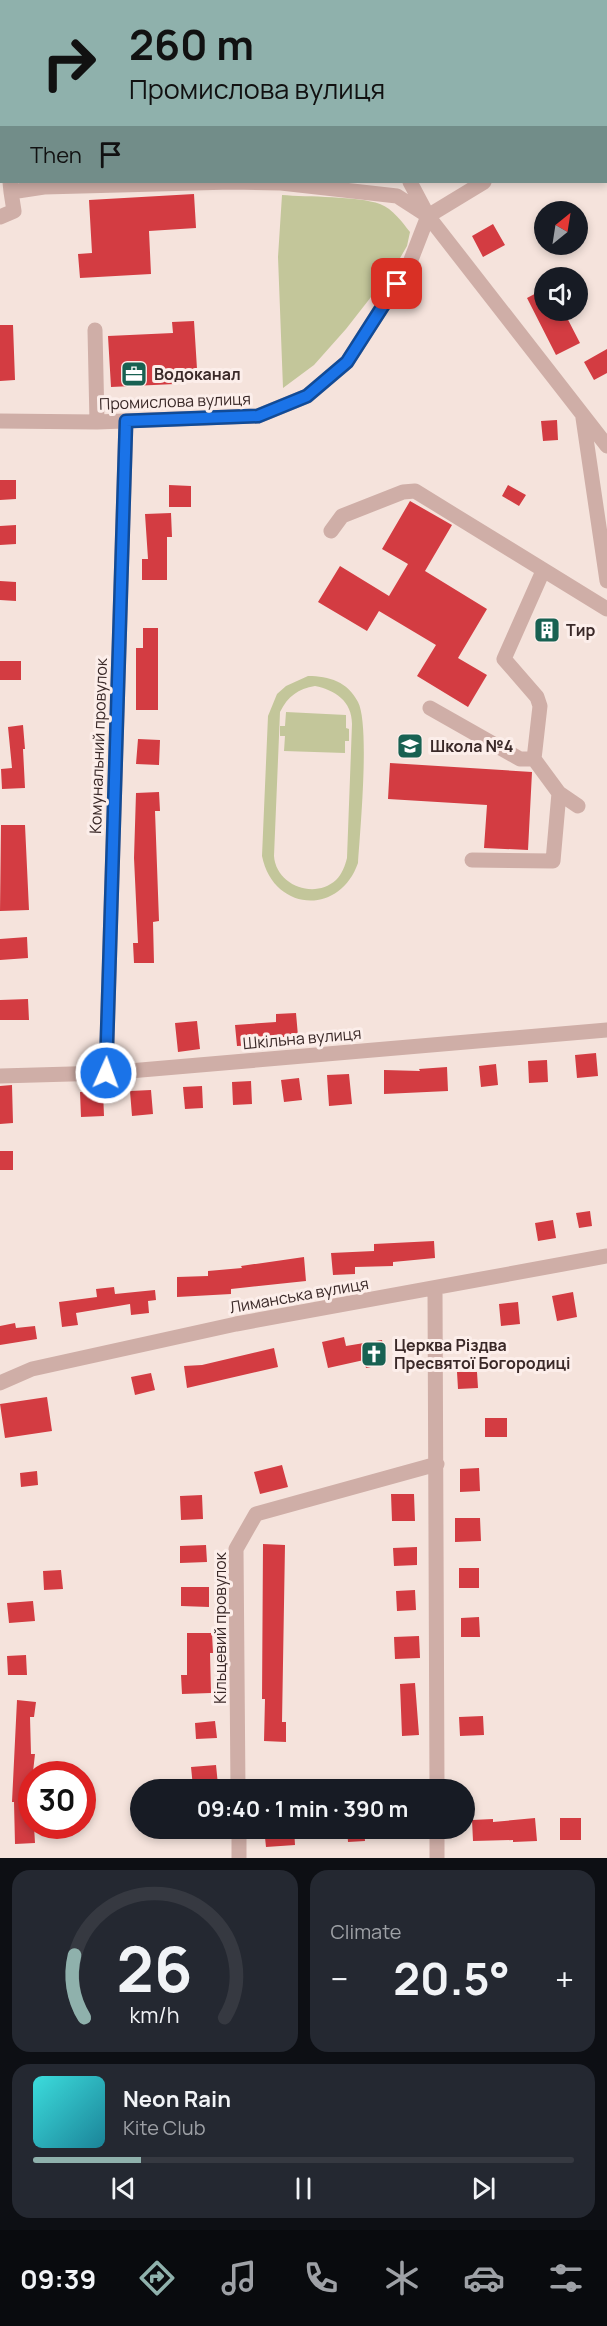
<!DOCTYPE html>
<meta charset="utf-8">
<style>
body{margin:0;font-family:Manrope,sans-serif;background:#242831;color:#f1f3f6;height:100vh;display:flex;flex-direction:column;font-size:22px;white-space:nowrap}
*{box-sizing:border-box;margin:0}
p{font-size:20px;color:#9ea1a6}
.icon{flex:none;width:33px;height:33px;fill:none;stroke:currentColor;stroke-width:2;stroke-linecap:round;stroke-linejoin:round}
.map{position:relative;height:1858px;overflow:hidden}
.details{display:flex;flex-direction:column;gap:12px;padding:12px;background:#0d0f14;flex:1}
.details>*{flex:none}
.hud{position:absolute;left:0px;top:0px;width:608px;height:183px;box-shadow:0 3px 9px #0003;background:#8fb1ac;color:#111;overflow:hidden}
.needle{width:39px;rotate:30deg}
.tools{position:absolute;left:534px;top:201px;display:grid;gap:12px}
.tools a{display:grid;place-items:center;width:54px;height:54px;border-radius:50%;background:#171b24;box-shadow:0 3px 9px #0003;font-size:30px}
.speed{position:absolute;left:18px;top:1761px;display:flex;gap:12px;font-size:30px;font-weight:700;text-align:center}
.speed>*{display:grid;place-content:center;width:78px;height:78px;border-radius:50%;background:#171b24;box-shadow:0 3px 9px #0003;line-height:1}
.speed .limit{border:9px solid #d22;background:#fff;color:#111}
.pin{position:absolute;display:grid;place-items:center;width:51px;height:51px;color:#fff;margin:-26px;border-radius:12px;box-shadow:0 3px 9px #0006}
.me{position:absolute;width:66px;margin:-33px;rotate:2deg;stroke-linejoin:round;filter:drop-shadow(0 0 4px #0008)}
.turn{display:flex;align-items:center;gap:21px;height:126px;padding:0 30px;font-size:27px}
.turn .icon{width:78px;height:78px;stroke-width:2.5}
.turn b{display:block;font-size:42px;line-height:51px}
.then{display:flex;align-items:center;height:57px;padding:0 30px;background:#0003;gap:12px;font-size:22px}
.big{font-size:45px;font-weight:700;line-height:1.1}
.details .card{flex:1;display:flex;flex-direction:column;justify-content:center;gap:9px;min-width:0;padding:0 21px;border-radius:18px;background:#242831}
.details .dial{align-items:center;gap:0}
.dial svg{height:156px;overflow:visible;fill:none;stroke:#363941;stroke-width:7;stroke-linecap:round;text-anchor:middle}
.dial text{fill:#f1f3f6;stroke:none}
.song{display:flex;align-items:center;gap:18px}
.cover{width:72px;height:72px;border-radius:9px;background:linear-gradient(135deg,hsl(180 70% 55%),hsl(190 70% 35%))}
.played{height:6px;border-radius:3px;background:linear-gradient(90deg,#8fb1ac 20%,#363941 20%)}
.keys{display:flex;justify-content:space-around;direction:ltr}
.heat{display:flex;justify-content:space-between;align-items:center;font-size:33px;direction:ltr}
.details .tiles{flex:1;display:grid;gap:12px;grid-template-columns:1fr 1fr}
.card:last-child{grid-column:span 2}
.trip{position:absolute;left:130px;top:1779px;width:345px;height:60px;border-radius:30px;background:#171b24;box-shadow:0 3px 9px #0003;font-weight:700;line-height:60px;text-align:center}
.dock{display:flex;height:96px;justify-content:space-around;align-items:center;background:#090b0e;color:#9ea1a6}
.dock .icon{width:42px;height:42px}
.dock .on{color:#8fb1ac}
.dock b{font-size:27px;color:#f1f3f6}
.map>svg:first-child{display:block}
</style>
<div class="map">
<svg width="607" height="1858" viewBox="0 0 607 1858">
<rect width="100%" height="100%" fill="#f5e3dc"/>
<!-- green -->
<path fill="#c3c69a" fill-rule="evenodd" d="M332 0H607V86L606 2Z
M282 195C307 197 358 196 380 204 393 209 402 222 410 232L407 246 396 265 346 329 314 365 283 388 278 257Z
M308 676C329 676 348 682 358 702 370 725 360 832 358 863 339 917 273 911 262 856L268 716 277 694 286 686ZM315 686C335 690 352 701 352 724L347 858C345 866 342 874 336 880 314 900 276 885 274 856L280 712C288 696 298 689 315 686Z
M286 712 346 715V728L349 729V741H345V753L284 751 285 736H280V726H285Z"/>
<!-- building -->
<path fill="#d33c42" d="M194 194 196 228 149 231 151 274 80 278 78 254 92 253 89 200Z
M493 224 505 245 483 257 472 236Z
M544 289V310H563L580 343 556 355 527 298Z
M194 321 197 369 175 370V384L111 387 108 336 173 333 172 322Z
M0 325H13L15 380 0 381Z
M607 349V373L594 380 584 362Z
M557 420 558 440 543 441 541 421Z
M0 480H16V499L0 500Z
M169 485 191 486V507H169Z
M508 485 526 495 519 506 502 496Z
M410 501 452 525 425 571 487 609 458 658 487 675 468 707 417 676 436 645 379 611 367 631 318 602 340 566 389 596 408 564 382 549Z
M171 513 172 537H167V580H142V559H148L145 514Z
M16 525V544L0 545V526Z
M0 581 16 582V601L0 600Z
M143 628H158V710H136V648H143Z
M0 661H21V680H0Z
M23 725 25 749H23L25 788 2 789 1 769 12 768 8 727Z
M138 739 160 740 159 765 136 764Z
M390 763 532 772 528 850 484 848 487 805 388 799Z
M159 792 160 811H155L159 921 153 922 154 963H134L133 943H138L134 858 136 793Z
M1 825H25L29 910 0 911Z
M27 937 28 958 0 960V939Z
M28 999 29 1020H0V1000Z
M296 1013 298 1036 258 1039 259 1045 237 1046 235 1025 276 1022V1014Z
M197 1021 200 1049 178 1052 175 1023Z
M596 1053 598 1076 577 1078 575 1055Z
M547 1060 548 1082 529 1083 528 1061Z
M496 1064 498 1085 481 1087 479 1066Z
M447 1067 448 1091 384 1094V1070L420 1071 419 1069Z
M349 1074 352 1104 329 1106 327 1075Z
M299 1078 302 1100 284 1102 281 1080Z
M251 1081 252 1104 233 1105 232 1082Z
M12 1085 13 1123 0 1124V1086Z
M202 1086 203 1108 185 1109 183 1087Z
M151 1090 153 1114 132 1116 130 1091Z
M103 1091 104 1116 81 1117 80 1092Z
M0 1151H13V1170H0Z
M590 1211 592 1226 579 1228 576 1213Z
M553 1220 556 1238 538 1241 535 1223Z
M434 1241 435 1258 393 1262V1266L355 1267V1274L333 1275 331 1253 374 1251V1244Z
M304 1257 306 1281 231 1289V1294L177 1297V1277L208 1276V1271L242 1268 241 1266Z
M114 1287 115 1294 155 1290 156 1300 148 1301 149 1313 131 1315 130 1304 76 1313 78 1325 62 1327 59 1302 97 1297 96 1289Z
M573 1292 577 1317 557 1321 552 1296Z
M518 1302 520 1324 501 1326 499 1304Z
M15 1323 16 1328 35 1326 37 1339 0 1345V1326Z
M344 1337 346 1346 382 1340 386 1364 366 1368 364 1360 328 1368 322 1342Z
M274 1348 278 1367 187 1388 184 1366 202 1365Z
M457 1372H477L478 1388 458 1389Z
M151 1373 155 1390 135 1395 131 1377Z
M47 1397 52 1431 5 1438 0 1404Z
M485 1418H507V1437H485Z
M282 1465 288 1487 260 1494 254 1472Z
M479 1468 480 1491 460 1492V1469Z
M37 1471 38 1485 21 1487 20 1473Z
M391 1494H414L415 1521H392Z
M202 1495 203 1519 181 1520 180 1496Z
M455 1518H480L481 1541 455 1542Z
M263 1544 285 1545 282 1722H286V1742L264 1741 265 1699H262Z
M206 1545 207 1562 180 1563V1546Z
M417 1547V1565L394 1566 393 1548Z
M459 1568H479V1588H459Z
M61 1570 63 1589 44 1590 43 1571Z
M181 1587H209V1607L181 1606Z
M415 1590 416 1610 397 1611 396 1591Z
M33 1601 35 1621 9 1623 7 1603Z
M479 1617 480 1637H461V1618Z
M187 1633H212L213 1653H210L211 1693 182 1694 181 1675H187Z
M419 1636 420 1658 395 1659 394 1637Z
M26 1655 27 1675H8L7 1656Z
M415 1683 419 1735 402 1736 400 1684Z
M17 1700 36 1702 34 1717H30L31 1754H35L33 1772H31L30 1825 34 1826 35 1843 15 1844 14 1802H12Z
M483 1716 484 1735 460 1736 459 1717Z
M215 1721 217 1738 196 1739 195 1723Z
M216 1765 218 1785 193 1787 191 1767Z
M535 1818 537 1841 513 1842V1840L473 1841 472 1820 493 1819V1822Z
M560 1818H581V1840H560Z
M264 1828H294L295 1845 266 1847Z
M347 1828H364L365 1841 348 1842Z"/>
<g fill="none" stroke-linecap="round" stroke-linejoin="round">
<!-- minor -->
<path stroke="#cfaea7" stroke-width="15" d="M263 0V2
M315 0 316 2
M0 96 2 109
M606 107 607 106
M10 182 11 192 44 187 232 182 281 183 397 196 428 216
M410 182 428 216 607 446
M428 216 484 182
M0 217 14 211 11 192
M95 330 97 422
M583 418 607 581
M0 421 97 422 258 416 307 396 347 362 409 265 428 216
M331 531 342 516 403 492 415 491 607 609
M430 708 520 759H534
M559 793 578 806
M472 860 553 861 559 793 534 759 540 706 537 697 504 659 543 571
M106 1073 126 421
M0 1076 106 1073 607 1030
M435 1289 437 1790
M0 1383 32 1369 236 1324 607 1256
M238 1790 236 1549 256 1514 437 1464
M239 1828V1858
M437 1828V1858"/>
</g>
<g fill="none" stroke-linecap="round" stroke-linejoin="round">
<defs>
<path id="route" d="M106 1073 126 421 258 416 307 396 347 362 397 284"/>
</defs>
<!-- route casing -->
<use href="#route" stroke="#114b97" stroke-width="15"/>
<!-- route -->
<use href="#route" stroke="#1a73e8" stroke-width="10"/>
</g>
<!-- icons -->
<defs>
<symbol id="office-square" viewBox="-11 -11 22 22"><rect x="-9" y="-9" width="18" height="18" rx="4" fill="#186152" stroke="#fceeea"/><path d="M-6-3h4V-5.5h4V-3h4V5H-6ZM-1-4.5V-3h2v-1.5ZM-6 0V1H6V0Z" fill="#fff"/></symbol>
<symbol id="building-square" viewBox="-11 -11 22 22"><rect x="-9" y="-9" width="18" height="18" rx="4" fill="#186152" stroke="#fceeea"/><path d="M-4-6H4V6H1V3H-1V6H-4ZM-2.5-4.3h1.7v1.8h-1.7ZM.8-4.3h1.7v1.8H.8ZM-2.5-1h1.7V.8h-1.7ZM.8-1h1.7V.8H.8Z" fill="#fff"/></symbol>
<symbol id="school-square" viewBox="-11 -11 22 22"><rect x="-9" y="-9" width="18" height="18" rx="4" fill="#186152" stroke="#fceeea"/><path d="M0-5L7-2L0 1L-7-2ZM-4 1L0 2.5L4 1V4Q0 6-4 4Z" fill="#fff"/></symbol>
<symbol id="church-square" viewBox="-11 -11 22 22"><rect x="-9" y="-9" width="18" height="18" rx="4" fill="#186152" stroke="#fceeea"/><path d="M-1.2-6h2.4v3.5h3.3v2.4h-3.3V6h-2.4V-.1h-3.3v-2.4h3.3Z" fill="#fff"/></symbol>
</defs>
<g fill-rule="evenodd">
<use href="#office-square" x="119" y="359" width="30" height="30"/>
<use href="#building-square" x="532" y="615" width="30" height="30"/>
<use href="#school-square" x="395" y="731" width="30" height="30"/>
<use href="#church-square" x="359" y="1339" width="30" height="30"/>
</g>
<g text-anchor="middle" stroke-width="6" stroke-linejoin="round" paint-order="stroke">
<!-- poi labels -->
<g font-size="16" font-weight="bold" fill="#3a2928" stroke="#fceeea" text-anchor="start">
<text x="154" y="380">Водоканал</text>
<text x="566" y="636">Тир</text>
<text x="430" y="752">Школа №4</text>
<text x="394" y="1351">Церква Різдва<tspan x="394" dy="18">Пресвятої Богородиці</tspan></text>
</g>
<!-- street labels -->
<g font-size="16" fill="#3a2928" stroke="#fceeea">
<text transform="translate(175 401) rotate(-2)" y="6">Промислова вулиця</text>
<text transform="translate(98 746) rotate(-88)" y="6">Комунальний провулок</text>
<text transform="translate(302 1038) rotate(-5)" y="6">Шкільна вулиця</text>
<text transform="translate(299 1295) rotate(-10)" y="6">Лиманська вулиця</text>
<text transform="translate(220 1628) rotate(-90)" y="6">Кільцевий провулок</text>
</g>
</g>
</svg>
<div class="tools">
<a><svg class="needle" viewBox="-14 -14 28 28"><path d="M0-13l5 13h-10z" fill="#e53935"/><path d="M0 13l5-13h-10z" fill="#9ea1a6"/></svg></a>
<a><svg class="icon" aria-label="sound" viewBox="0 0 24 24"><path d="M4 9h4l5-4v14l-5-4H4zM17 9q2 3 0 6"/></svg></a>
</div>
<div class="speed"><div class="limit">30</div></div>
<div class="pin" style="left:397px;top:284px;background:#d93025"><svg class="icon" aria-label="arrive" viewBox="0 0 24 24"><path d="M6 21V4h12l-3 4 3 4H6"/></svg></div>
<svg class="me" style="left:106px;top:1073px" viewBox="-20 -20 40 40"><circle r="17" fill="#1a73e8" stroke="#fff" stroke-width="3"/><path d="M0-11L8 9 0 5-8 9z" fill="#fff"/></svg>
<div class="trip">09:40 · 1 min · 390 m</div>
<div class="hud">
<div class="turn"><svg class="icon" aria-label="right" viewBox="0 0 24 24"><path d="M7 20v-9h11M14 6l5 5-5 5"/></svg><div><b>260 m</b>Промислова вулиця</div></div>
<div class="then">Then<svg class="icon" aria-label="arrive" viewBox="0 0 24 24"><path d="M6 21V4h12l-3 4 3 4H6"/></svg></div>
</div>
</div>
<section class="details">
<div class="tiles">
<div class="card dial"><svg viewBox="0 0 100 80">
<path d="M14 69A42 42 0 1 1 86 69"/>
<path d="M14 69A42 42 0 0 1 9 37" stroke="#8fb1ac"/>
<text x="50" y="56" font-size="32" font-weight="700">26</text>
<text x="50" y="72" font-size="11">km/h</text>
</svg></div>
<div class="card"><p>Climate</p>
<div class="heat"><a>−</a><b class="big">20.5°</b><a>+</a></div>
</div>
<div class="card">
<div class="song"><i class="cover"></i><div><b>Neon Rain</b><p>Kite Club</p></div></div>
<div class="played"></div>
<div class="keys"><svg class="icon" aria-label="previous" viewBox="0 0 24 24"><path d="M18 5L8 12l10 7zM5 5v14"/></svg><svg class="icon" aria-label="pause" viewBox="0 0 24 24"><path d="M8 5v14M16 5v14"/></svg><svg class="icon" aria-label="next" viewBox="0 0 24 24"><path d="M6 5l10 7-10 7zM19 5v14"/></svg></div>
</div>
</div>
</section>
<nav class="dock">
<b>09:39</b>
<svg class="icon on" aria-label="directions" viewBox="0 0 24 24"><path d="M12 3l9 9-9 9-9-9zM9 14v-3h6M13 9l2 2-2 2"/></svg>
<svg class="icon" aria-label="music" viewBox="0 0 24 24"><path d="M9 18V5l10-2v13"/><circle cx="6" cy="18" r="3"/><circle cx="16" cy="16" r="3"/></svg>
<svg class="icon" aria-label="phone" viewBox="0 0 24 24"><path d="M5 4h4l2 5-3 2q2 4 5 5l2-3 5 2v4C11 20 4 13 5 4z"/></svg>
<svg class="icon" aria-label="climate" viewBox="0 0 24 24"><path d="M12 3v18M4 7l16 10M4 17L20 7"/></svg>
<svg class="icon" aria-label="car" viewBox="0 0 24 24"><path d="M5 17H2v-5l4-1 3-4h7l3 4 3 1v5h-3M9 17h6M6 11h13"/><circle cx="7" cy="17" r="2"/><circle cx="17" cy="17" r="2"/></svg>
<svg class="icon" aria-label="filters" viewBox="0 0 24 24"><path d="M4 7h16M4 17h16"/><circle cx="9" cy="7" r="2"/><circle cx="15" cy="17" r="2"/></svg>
</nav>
